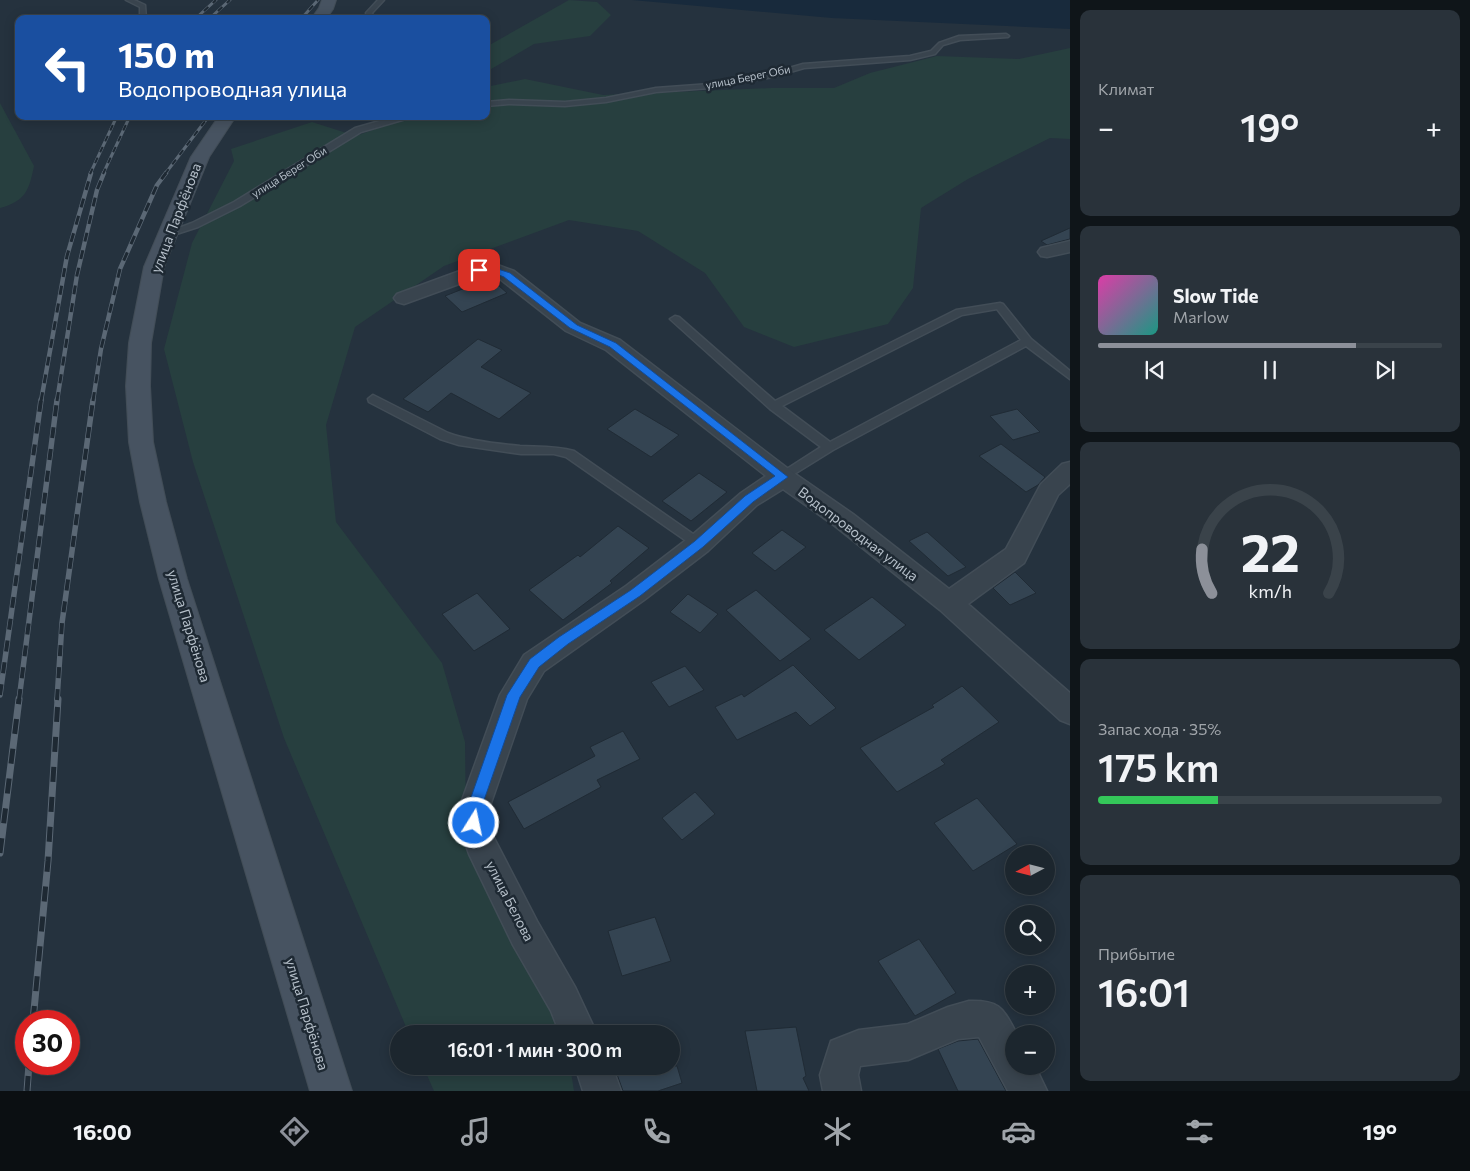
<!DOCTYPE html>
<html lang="ru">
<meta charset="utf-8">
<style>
body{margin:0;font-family:Commissioner,sans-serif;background:#29323a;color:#f1f3f6;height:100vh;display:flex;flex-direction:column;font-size:19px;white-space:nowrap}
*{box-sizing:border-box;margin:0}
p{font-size:16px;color:#a0a5aa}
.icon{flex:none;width:28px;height:28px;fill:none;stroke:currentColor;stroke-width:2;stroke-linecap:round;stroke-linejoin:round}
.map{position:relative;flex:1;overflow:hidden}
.side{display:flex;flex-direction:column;gap:10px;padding:10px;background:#0f1519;width:400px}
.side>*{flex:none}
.guide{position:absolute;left:15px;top:15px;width:475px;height:105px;border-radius:10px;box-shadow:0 2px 12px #0003,0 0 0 1px #3a434a;background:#1a4fa0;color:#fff;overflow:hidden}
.needle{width:32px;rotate:263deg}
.controls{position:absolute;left:1005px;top:845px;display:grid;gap:10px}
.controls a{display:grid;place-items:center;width:50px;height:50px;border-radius:50%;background:#1c262e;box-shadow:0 2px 12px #0003,0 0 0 1px #3a434a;font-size:25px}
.speed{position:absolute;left:15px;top:1010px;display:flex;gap:10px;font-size:25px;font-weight:700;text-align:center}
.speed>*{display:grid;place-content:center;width:65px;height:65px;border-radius:50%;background:#1c262e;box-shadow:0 2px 12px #0003,0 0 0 1px #3a434a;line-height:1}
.speed .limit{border:8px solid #d22;background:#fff;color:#111}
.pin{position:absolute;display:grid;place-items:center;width:42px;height:42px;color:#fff;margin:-21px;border-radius:10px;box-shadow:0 2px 8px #0006}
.me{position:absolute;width:55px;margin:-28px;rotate:10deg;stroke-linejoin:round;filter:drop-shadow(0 0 4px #0008)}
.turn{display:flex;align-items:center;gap:18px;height:105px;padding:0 20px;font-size:22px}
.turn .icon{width:65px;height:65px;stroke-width:2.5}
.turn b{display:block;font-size:35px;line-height:42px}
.big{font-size:38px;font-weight:600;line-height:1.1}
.side .tile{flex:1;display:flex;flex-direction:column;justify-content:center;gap:8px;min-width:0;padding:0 18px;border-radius:10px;background:#29323a}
.side .dial{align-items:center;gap:0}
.dial svg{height:130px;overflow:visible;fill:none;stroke:#3a434a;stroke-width:7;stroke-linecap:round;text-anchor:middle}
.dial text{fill:#f1f3f6;stroke:none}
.song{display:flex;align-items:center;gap:15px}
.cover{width:60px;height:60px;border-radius:8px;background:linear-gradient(135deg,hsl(320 70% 55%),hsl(170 70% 35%))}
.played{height:5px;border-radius:2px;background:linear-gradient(90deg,#8c9099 75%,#3a434a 75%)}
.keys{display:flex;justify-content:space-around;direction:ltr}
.heat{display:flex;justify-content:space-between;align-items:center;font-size:28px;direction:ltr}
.charge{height:8px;border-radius:4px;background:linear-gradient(90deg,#34c759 35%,#3a434a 0)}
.trip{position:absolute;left:390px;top:1025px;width:290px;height:50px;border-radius:25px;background:#1c262e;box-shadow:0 2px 12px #0003,0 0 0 1px #3a434a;font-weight:600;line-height:50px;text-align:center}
.dock{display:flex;height:80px;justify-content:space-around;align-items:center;background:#0b0f12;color:#a0a5aa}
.dock .icon{width:35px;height:35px}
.dock .selected{color:#8c9099}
.dock b{font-size:22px;color:#f1f3f6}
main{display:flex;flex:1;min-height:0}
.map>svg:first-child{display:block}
</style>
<main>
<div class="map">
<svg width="1070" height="1091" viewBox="0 0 1070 1091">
<rect width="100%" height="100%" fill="#25323e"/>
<!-- green -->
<path fill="#273f3f" d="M569 0 597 2 611 15 590 36 534 44 486 72V47Z
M1070 48V139L1050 138 968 179 921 208 913 288 888 324 794 347 744 327 705 273 638 231 569 220 444 266 355 327 326 425 336 522 442 663 465 742 466 830 564 1034H409L284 738 193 462 164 349 192 243 234 161 231 149 312 122 356 136 386 125 391 116H486V87L525 79 603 95 772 88H834L870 73 937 56 1019 59Z
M0 103 34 166C29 190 26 201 0 208Z
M423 1066H570L574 1091H434Z"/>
<!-- water -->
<path fill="#182a3c" d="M632 0H1070V29L832 18Z"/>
<!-- building -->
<path fill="#344452" stroke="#202b35" d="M1070 228V239L1047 245 1041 241Z
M490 278 507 293 462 312 445 296Z
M478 339 502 350 481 367 531 393 499 419 451 393 428 412 403 399Z
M635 409 679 435 651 457 607 429Z
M1017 409 1040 432 1013 440 990 416Z
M1001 444 1045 477 1038 485 1026 492 979 456Z
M699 473 727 492 691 521 662 501Z
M618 526 649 548 610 581 612 583 563 620 529 590 578 555 580 557Z
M782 530 806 547 775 571 752 553Z
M927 532 966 567 948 576 909 541Z
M1015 572 1036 593 1010 605 993 588Z
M756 590 811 639 780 661 726 610Z
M477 593 510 629 474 651 442 614Z
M688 594 718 614 700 633 670 612Z
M872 597 906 625 859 660 824 630Z
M793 665 836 708 810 726 796 712 737 740 715 707 742 694 744 697Z
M685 666 704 690 669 707 651 682Z
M962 686 999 722 941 760 945 764 897 792 860 748 934 707 932 705Z
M623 731 640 759 597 780 601 787 524 829 508 802 595 756 590 747Z
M695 792 715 814 682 840 662 818Z
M977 798 1017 844 973 871 934 823Z
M655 917 671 961 622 976 608 931Z
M919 939 956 993 915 1016 878 961Z
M796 1027 806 1076 803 1078 809 1091H757L745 1031Z
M978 1039 1006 1091H958L938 1049 958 1041Z
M614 1066H677L682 1083 658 1091H623Z"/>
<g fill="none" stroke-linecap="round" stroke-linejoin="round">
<defs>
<path id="lane" d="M126 0H134L145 5 146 19H140V7Z
M378 0H384L372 13 374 19H368L366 13Z
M1006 34 1009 36 1008 37 960 40 943 45 935 54 910 60 804 68 773 77 710 88 656 92 606 102 565 106 509 104 486 106V102L509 100 565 102 606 98 656 88 710 84 772 73 803 64 910 56 931 51 939 43 959 36Z
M397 116H416L361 132 240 206 198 227 167 237 163 234 192 223 234 202 355 128Z
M1000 303 1003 304 1031 339 1070 371V379L1026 346 833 450 783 481 779 480 777 477 779 474 821 447 770 409 670 319 675 316 679 317 775 401 956 310ZM997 309 1021 340 830 442 782 406 962 315Z
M373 395 448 433C470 441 497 444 520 446 539 447 556 446 574 451L703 541 705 544 703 547H695L566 457 554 454H521L459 445 440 439 369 402 368 399Z"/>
<path id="street" d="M1070 241V252L1047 257 1041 256 1038 252 1041 248Z
M479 264H495L514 271 580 323 620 340 791 471 853 514 949 589 1006 549 1041 484 1062 464 1070 462V484L1058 495 1024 563 968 604 1070 693V724L1060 720 940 610 835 526 783 489 757 505 708 551 644 600 544 671 527 699 491 803 490 823 494 838 537 921 575 987 597 1034H560L551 1011 513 945 469 854 458 823 461 803 500 695 524 655 626 586 690 537 741 493 766 476 606 350 566 331 500 279 492 276H481L404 304 397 302 394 298 397 294Z
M969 1001C1001 1000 1003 1009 1017 1034H1014V1066H1035L1047 1091H1008L979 1037 958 1039 908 1060 860 1066 858 1075 861 1091H823L820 1075 831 1041 859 1030 908 1024 948 1007Z
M575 1066H612L621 1091H583Z"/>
<path id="secondary" d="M322 0H336L333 9 326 19H311L319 8Z
M219 116H236L209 157 164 267 151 343 150 386 153 442 166 502 187 579 352 1091H310L159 579 140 502 129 442 126 386 129 343 144 267 191 157Z"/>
</defs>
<!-- lane casing -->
<use href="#lane" stroke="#424d57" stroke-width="3"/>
<!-- street casing -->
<use href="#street" stroke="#424d57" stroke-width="3"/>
<!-- secondary casing -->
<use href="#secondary" stroke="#424d57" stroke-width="2"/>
<!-- lane -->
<use href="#lane" fill="#39444e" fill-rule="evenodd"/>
<!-- street -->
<use href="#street" fill="#39444e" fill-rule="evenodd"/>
<!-- secondary -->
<use href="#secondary" fill="#475361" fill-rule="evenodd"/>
<defs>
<path id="rail-far3" d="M195 19 216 0
M209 19 230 0
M301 19 318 0
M90 174 117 116
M103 174 130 116
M165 174 209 116"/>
<path id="rail-far2" d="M41 401 67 256 91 173
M57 401 77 275 97 190 104 173
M93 401 101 349 120 269 157 185 166 173"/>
<path id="rail-far1" d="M0 695 41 400
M19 700 57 400
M57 700 62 623 93 400"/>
<path id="rail" d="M0 853 19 699
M33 1021 48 861 58 699
M27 1091 29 1064"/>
</defs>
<!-- rail-far3 casing -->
<use href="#rail-far3" stroke="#5b6875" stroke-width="3"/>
<!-- rail-far2 casing -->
<use href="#rail-far2" stroke="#5b6875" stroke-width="4.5"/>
<!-- rail-far1 casing -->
<use href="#rail-far1" stroke="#5b6875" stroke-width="5.5"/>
<!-- rail casing -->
<use href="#rail" stroke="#5b6875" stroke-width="7"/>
<!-- rail-far3 -->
<use href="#rail-far3" stroke="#1e2933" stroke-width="2" stroke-dasharray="6" stroke-linecap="butt"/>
<!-- rail-far2 -->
<use href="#rail-far2" stroke="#1e2933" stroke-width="3" stroke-dasharray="9" stroke-linecap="butt"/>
<!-- rail-far1 -->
<use href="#rail-far1" stroke="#1e2933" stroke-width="4" stroke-dasharray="11" stroke-linecap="butt"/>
<!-- rail -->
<use href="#rail" stroke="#1e2933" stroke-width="5" stroke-dasharray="15" stroke-linecap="butt"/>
</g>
<!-- route -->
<path fill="#1a73e8" stroke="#114b97" d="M479 267 495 268 510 273 577 325 616 343 788 477 753 502 703 547 640 596 568 644 539 667 520 697 483 803 479 828 474 830 469 828 467 823 469 803 507 695 530 659 559 637 631 590 695 541 745 496 775 476 610 347 570 328 504 277 494 273 476 272V268Z"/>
<g text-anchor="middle" stroke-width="5" stroke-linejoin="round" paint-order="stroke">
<!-- far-street labels -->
<g font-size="11" fill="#b5bfc9" stroke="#1e2933">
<text transform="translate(748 77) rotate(-11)" y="4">улица Берег Оби</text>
<text transform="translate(289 172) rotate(-32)" y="4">улица Берег Оби</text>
</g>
<!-- street labels -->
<g font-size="14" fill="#b5bfc9" stroke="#1e2933">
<text transform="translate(176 218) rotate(-69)" y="5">улица Парфёнова</text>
<text transform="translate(858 534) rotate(37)" y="5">Водопроводная улица</text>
<text transform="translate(189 626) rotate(73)" y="5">улица Парфёнова</text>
<text transform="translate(510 901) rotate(63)" y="5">улица Белова</text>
<text transform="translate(307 1014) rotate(73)" y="5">улица Парфёнова</text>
</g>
</g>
</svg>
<div class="controls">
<a><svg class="needle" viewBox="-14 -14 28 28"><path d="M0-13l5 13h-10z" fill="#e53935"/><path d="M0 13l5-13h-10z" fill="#a0a5aa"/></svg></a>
<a><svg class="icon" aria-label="search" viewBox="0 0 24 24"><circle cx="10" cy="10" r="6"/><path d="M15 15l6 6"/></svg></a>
<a>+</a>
<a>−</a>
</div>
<div class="speed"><div class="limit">30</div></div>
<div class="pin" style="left:479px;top:270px;background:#d93025"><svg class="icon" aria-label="arrive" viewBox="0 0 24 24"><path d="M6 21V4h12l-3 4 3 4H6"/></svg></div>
<svg class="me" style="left:474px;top:823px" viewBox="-20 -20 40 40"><circle r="17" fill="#1a73e8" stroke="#fff" stroke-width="3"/><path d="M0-11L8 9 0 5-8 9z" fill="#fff"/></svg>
<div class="trip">16:01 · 1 мин · 300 m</div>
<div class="guide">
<div class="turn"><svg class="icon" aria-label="left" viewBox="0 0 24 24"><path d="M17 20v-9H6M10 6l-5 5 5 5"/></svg><div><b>150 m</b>Водопроводная улица</div></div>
</div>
</div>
<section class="side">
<div class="tile"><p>Климат</p>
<div class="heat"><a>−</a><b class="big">19°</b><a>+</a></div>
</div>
<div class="tile">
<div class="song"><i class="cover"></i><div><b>Slow Tide</b><p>Marlow</p></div></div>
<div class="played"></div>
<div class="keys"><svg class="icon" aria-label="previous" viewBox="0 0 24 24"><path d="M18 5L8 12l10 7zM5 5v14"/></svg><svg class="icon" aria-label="pause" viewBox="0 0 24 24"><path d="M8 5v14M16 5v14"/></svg><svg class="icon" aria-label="next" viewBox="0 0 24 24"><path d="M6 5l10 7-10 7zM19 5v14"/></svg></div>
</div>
<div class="tile dial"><svg viewBox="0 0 100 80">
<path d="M14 69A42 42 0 1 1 86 69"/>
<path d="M14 69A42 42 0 0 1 8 42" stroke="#8c9099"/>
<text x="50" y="56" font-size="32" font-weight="700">22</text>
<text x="50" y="72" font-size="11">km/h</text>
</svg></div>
<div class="tile"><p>Запас хода · 35%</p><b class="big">175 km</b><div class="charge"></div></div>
<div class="tile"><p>Прибытие</p><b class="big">16:01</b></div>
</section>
</main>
<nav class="dock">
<b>16:00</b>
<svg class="icon selected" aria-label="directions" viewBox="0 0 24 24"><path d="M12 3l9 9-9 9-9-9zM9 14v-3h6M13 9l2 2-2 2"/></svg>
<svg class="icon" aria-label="music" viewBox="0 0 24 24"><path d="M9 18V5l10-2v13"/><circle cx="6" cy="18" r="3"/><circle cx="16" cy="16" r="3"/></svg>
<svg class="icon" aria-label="phone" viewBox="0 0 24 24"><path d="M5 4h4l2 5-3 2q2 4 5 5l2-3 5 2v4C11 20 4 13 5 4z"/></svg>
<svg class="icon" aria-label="climate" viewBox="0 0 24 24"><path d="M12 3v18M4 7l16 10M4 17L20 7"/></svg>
<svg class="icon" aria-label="car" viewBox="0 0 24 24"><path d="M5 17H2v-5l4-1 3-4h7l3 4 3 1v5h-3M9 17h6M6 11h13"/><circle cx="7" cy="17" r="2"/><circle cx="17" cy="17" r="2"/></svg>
<svg class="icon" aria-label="filters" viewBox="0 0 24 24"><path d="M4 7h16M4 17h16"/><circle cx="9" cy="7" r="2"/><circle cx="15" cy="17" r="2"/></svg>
<b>19°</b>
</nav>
